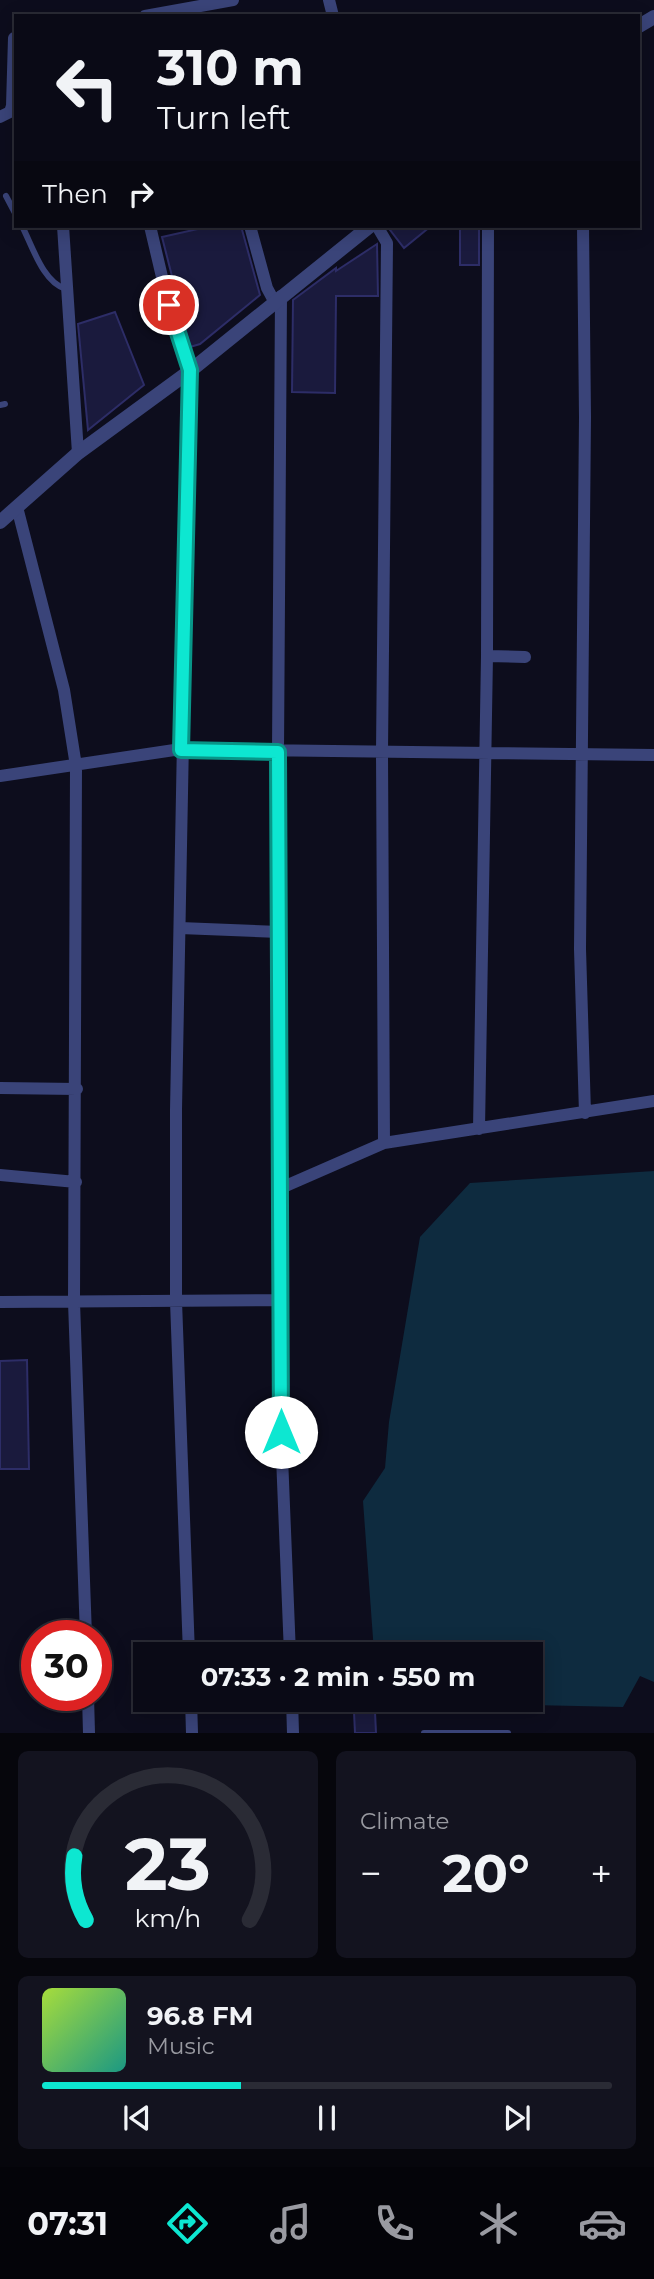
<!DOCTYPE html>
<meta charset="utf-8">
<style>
body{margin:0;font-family:Montserrat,sans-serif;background:#13131f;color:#f1f3f6;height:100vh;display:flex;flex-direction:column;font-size:26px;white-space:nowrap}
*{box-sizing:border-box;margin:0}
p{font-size:23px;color:#999aa1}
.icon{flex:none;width:38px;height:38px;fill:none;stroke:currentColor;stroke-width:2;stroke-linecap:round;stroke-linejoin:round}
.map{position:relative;height:1733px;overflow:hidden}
.side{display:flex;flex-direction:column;gap:18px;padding:18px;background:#06060c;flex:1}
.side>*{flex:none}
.banner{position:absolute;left:14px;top:14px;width:626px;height:214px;border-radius:0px;box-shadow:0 4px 18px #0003,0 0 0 2px #2a2b35;background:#0a0a16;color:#f1f3f6;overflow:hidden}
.speed{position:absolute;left:21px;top:1620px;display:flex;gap:14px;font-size:35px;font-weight:700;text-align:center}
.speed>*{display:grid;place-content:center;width:91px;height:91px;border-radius:50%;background:#0a0a16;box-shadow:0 4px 18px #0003,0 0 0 2px #2a2b35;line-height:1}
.speed .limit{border:10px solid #d22;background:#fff;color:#111}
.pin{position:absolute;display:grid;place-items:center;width:60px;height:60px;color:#fff;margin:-30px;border:4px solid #fff;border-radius:50%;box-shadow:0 2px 7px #0007}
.me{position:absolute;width:77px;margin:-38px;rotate:0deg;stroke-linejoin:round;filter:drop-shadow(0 0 5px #0008)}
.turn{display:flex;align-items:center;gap:24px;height:147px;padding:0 28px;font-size:32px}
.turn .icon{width:91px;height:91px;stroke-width:2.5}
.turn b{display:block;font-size:49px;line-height:60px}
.then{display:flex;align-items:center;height:66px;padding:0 28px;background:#0003;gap:14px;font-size:26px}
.big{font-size:52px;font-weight:700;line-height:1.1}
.side .tile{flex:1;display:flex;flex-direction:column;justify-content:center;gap:10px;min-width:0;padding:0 24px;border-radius:10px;background:#13131f}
.side .dial{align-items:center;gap:0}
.dial svg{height:182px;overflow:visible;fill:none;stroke:#2a2b35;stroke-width:7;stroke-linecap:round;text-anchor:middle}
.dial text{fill:#f1f3f6;stroke:none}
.song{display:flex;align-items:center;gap:21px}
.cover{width:84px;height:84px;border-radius:10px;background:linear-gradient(135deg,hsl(80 70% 55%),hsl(170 70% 35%))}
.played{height:7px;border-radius:4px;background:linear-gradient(90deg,#0de7d1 35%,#2a2b35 35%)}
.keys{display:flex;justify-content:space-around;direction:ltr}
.heat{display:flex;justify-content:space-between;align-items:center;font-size:38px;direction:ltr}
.side .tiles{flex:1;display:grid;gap:18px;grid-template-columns:1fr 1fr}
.tile:last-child{grid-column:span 2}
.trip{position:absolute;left:133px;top:1642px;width:410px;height:70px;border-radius:0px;background:#0a0a16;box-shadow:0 4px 18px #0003,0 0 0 2px #2a2b35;font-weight:700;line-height:70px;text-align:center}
.dock{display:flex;height:112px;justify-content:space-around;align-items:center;background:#040409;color:#999aa1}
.dock .icon{width:49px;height:49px}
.dock .active{color:#0de7d1}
.dock b{font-size:32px;color:#f1f3f6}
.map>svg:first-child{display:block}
</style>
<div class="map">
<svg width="654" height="1733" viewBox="0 0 654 1733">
<rect width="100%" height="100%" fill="#0d0d1d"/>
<!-- water -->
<path fill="#0e2b3f" d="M654 1171V1682L640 1676 623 1707 442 1703 438 1699H530V1654L374 1652 363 1501 385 1468 389 1422 420 1237 470 1183Z"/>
<!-- building -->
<path fill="#1a1a3d" stroke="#2d2d67" stroke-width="2" d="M211 226H241L260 295 200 344 190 347 162 237Z
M387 226H431L404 248Z
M460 226H479V265H460Z
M377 244 378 296H336L335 393 292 392 293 300 336 268V271Z
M115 312 144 385 88 430 78 324Z
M27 1360 29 1469H0V1361Z
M354 1712H375L376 1733H355Z"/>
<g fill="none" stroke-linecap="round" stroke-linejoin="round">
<!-- service -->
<path stroke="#3a4479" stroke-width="6" d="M6 196 16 215
M22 226C32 245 43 283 66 289
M0 405 5 404
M424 1733H508"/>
<!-- minor -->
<path stroke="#3a4479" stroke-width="12" d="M329 0 333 16
M145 16 233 0
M0 117 10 112 12 106 14 38
M63 226 78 453
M150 226 175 332 190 371 176 1110V1301L189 1654
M250 226 267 288 274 301
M377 226 387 243 382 752 384 1143
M583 226 585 417 580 949 585 1113
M281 296 278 752 281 1432 290 1654
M17 507 64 690 76 766 74 1302 86 1636
M487 656 525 657
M0 776 181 749 654 755
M180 928 279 932
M0 1088 77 1089
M479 1129 487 656 488 226
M0 1175 76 1182
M281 1188 384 1143 654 1101
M0 1302 281 1300
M88 1696 89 1733
M191 1699 192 1733
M292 1699 293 1733"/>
<!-- tertiary -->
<path stroke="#3a4479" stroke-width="14" d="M639 26 654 17
M0 522 78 453 190 371 370 226"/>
</g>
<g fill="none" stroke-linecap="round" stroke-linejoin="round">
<defs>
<path id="route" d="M169 305 190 370 181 750 278 752 281 1432"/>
</defs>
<!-- route casing -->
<use href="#route" stroke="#089688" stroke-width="18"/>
<!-- route -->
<use href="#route" stroke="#0de7d1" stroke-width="12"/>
</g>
</svg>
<div class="speed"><div class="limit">30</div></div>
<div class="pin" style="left:169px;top:305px;background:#d93025"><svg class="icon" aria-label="arrive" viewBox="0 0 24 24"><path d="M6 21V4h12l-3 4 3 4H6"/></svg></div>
<svg class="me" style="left:281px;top:1432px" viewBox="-20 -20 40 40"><circle r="19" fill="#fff"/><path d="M0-13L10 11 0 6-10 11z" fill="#0de7d1"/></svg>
<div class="trip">07:33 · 2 min · 550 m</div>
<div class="banner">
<div class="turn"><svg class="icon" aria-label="left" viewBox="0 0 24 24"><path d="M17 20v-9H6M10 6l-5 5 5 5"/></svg><div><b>310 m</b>Turn left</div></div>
<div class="then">Then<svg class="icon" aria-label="right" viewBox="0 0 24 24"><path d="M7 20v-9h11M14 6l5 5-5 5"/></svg></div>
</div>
</div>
<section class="side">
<div class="tiles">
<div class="tile dial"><svg viewBox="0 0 100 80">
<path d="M14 69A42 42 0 1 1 86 69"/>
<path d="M14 69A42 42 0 0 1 9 41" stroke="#0de7d1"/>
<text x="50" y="56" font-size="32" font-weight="700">23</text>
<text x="50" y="72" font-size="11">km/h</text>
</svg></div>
<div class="tile"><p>Climate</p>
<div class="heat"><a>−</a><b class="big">20°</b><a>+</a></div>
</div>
<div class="tile">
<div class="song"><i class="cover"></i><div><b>96.8 FM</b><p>Music</p></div></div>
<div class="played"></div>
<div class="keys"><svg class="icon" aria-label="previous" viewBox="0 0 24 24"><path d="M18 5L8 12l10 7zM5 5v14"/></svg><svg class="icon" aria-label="pause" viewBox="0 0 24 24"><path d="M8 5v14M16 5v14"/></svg><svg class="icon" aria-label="next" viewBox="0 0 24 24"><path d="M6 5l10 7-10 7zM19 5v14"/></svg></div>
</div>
</div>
</section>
<nav class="dock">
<b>07:31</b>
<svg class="icon active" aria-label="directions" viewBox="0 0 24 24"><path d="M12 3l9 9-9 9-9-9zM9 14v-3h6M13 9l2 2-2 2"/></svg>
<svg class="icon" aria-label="music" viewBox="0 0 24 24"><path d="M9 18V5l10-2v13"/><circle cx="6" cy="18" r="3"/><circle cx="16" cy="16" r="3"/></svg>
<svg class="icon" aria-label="phone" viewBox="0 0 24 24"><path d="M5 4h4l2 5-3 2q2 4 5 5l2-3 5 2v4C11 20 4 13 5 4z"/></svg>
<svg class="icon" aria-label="climate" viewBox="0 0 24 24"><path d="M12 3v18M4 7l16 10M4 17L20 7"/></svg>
<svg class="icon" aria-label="car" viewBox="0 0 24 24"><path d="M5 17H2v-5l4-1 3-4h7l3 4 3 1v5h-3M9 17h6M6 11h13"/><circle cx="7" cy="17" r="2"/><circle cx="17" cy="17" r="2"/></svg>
</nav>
